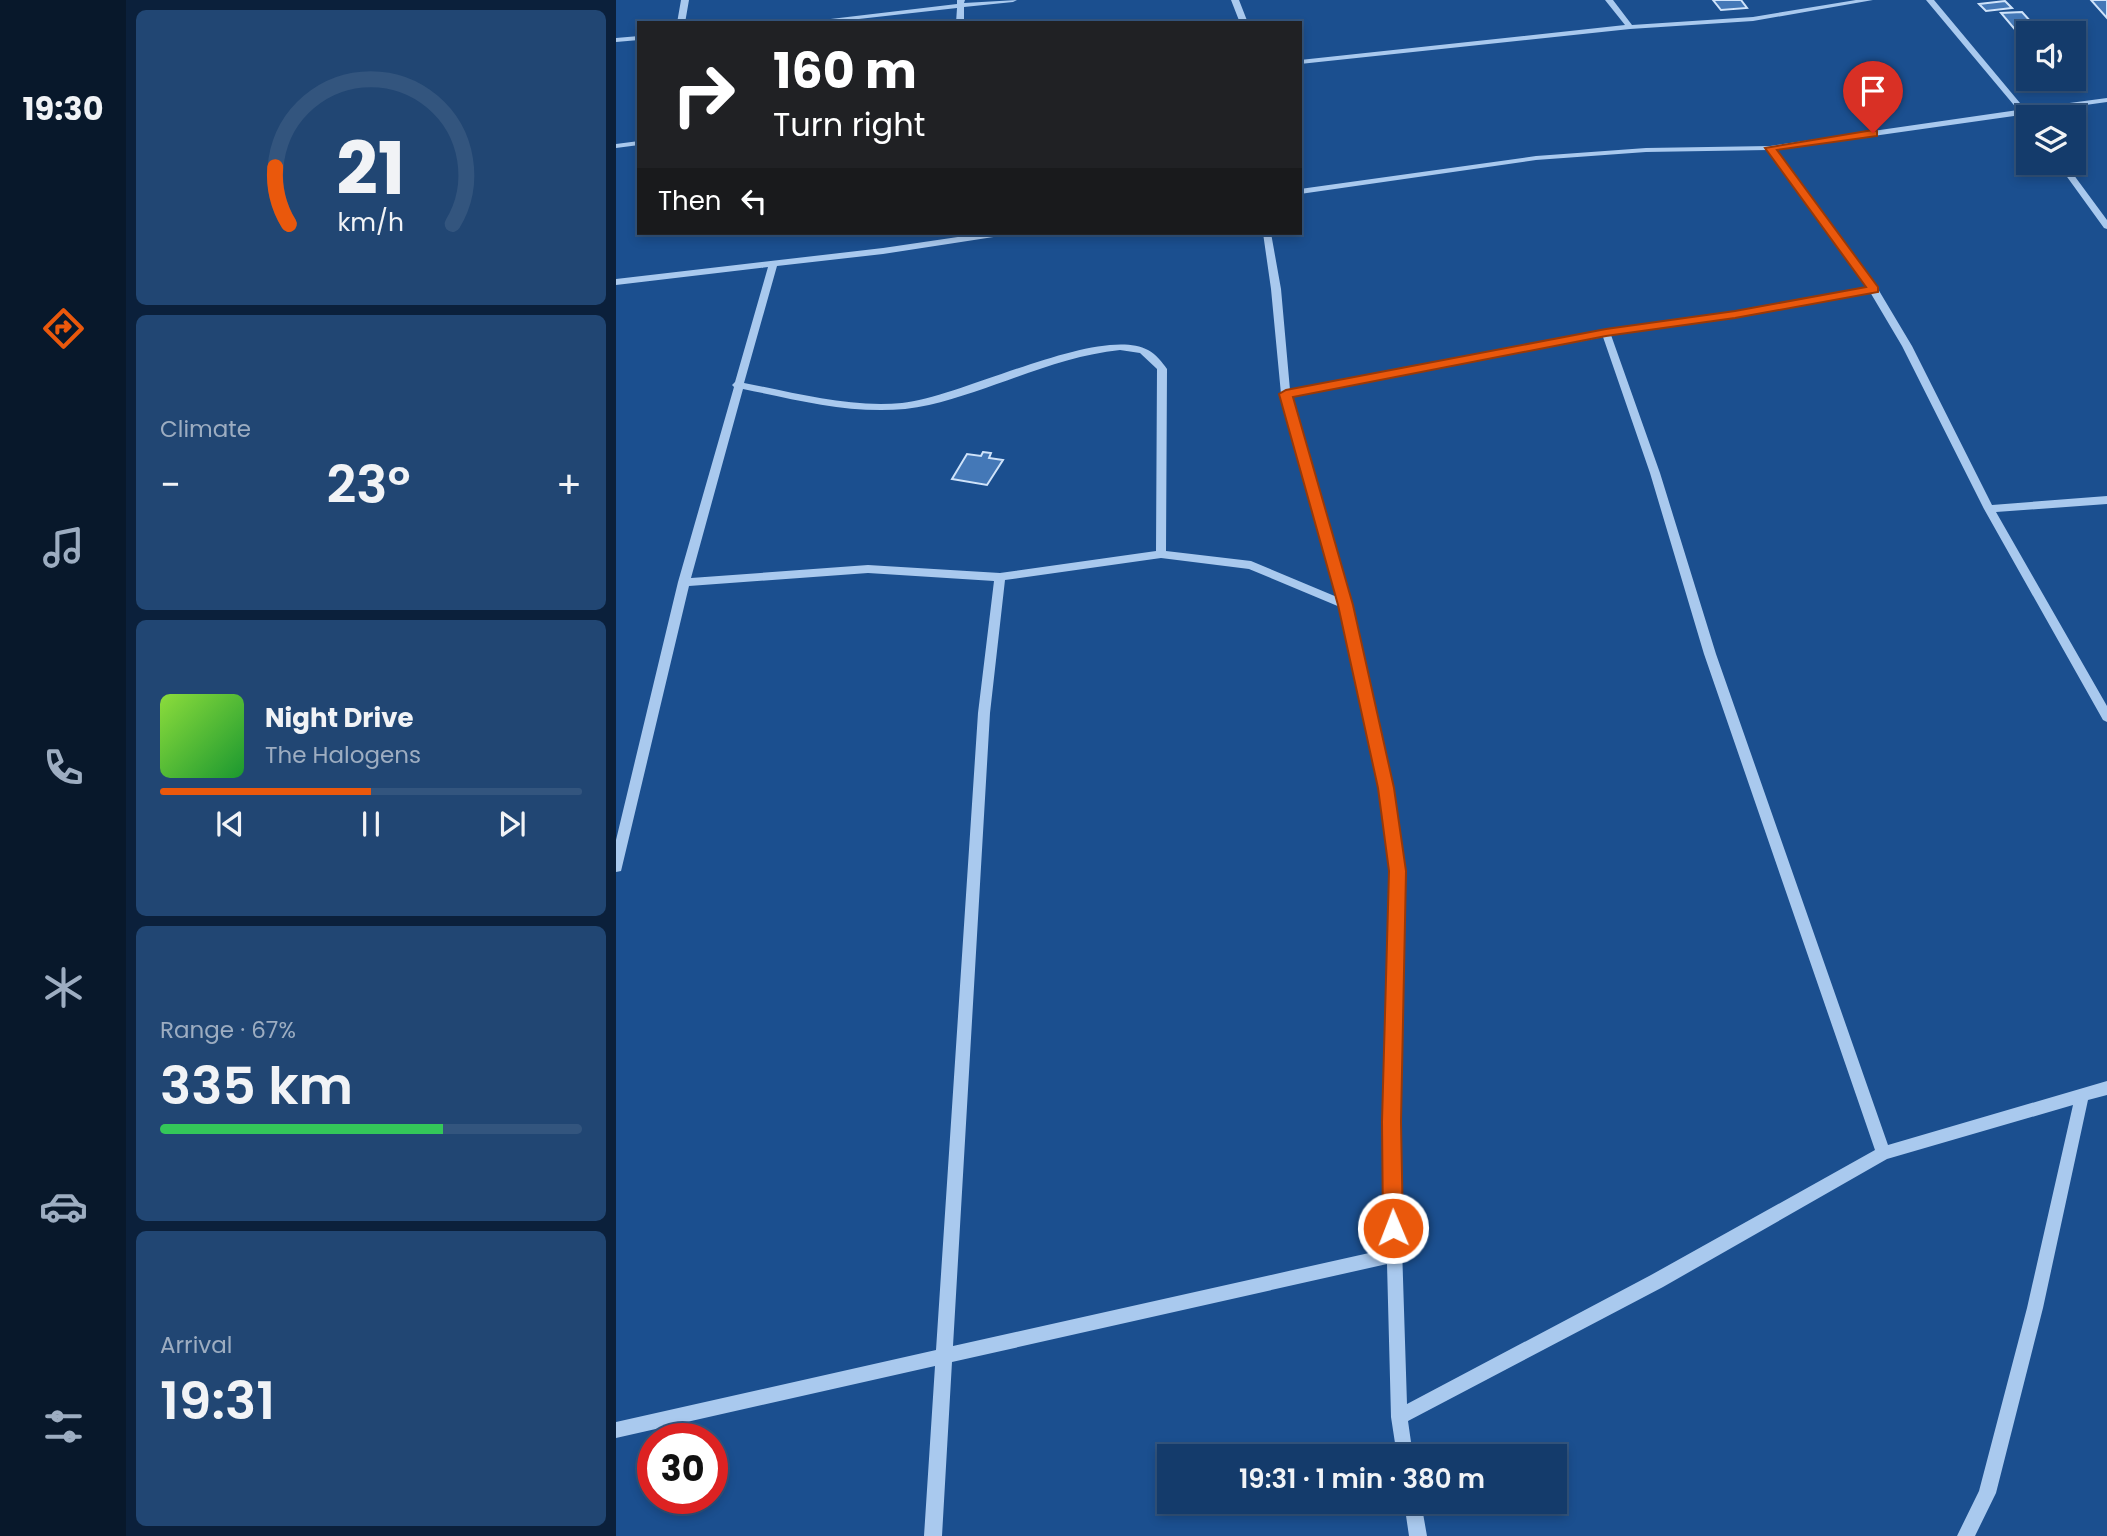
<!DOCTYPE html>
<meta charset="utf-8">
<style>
body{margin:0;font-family:Poppins,sans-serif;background:#214673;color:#f1f3f6;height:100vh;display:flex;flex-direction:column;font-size:26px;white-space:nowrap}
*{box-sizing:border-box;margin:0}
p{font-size:23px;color:#9dadc1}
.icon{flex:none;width:38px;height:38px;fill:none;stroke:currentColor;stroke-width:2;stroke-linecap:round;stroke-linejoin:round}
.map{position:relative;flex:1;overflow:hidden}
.sheet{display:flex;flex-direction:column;gap:10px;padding:10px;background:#0b203b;width:490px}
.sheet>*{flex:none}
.banner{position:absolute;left:21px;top:21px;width:665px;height:214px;border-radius:0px;box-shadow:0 4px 10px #0003,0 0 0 2px #33557e;background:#202124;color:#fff;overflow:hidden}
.buttons{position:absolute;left:1400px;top:21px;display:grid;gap:14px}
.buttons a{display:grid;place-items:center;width:70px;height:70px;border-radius:0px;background:#143b6b;box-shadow:0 4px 10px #0003,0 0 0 2px #33557e;font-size:35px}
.speed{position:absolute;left:21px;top:1423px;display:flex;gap:14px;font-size:35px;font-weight:700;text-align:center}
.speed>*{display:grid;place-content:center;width:91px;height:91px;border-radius:50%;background:#143b6b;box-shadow:0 4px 10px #0003,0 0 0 2px #33557e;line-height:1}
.speed .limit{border:10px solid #d22;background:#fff;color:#111}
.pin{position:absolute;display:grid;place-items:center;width:60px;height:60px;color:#fff;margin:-72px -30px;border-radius:50% 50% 50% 0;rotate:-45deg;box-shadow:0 0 7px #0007}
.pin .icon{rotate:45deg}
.me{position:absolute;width:77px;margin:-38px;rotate:359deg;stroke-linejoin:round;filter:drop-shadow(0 0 5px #0008)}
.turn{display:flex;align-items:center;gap:24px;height:147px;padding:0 21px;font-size:32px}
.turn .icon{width:91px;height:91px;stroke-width:2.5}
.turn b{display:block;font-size:49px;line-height:60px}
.then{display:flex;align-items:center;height:66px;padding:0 21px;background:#0003;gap:14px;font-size:26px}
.big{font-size:52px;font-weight:600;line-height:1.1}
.sheet .tile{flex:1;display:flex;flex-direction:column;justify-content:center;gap:10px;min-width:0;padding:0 24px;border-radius:10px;background:#214673}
.sheet .dial{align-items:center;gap:0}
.dial svg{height:182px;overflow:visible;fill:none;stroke:#33557e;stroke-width:7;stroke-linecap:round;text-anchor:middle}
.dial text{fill:#f1f3f6;stroke:none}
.song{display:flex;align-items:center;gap:21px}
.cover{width:84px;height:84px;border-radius:10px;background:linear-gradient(135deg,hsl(90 70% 55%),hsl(130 70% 35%))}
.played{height:7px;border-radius:4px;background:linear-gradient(90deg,#ea580c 50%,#33557e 50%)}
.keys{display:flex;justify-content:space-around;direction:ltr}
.heat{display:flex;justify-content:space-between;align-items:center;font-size:38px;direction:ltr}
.charge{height:10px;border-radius:5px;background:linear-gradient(90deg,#34c759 67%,#33557e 0)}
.trip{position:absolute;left:541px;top:1444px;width:410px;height:70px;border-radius:0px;background:#143b6b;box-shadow:0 4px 10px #0003,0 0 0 2px #33557e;font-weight:600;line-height:70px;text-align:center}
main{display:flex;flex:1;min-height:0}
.tabs{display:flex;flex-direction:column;width:126px;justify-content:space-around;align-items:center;background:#08182b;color:#9dadc1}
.tabs .icon{width:49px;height:49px}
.tabs .on{color:#ea580c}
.tabs b{font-size:32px;color:#f1f3f6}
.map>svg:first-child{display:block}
</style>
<main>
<nav class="tabs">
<b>19:30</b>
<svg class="icon on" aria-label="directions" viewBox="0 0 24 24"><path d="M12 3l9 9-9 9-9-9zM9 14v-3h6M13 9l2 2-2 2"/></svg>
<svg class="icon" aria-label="music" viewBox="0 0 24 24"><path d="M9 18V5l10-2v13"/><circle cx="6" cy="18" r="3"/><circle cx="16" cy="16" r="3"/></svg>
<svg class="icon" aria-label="phone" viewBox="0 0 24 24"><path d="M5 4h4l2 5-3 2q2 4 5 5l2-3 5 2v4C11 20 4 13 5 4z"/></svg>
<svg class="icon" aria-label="climate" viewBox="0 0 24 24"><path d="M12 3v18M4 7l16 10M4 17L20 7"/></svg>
<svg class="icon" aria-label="car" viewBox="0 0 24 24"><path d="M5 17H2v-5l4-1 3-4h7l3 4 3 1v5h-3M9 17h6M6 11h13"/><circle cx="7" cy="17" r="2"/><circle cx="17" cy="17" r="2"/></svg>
<svg class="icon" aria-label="filters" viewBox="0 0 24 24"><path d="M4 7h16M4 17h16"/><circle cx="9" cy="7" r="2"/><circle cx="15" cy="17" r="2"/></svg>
</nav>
<section class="sheet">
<div class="tile dial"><svg viewBox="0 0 100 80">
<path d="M14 69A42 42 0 1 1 86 69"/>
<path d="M14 69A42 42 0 0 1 8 44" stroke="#ea580c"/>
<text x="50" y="56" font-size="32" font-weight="700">21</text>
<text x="50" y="72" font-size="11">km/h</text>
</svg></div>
<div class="tile"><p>Climate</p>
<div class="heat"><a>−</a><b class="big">23°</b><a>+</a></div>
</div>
<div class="tile">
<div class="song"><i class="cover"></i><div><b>Night Drive</b><p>The Halogens</p></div></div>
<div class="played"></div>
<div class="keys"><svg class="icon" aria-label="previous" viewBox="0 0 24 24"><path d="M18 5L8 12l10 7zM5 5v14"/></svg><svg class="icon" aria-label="pause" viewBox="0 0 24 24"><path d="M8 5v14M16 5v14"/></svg><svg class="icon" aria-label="next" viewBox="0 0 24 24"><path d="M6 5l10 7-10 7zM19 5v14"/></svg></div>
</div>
<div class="tile"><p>Range · 67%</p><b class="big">335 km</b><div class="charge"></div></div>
<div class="tile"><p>Arrival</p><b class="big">19:31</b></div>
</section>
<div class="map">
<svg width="1491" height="1536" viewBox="0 0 1491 1536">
<rect width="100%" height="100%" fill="#1b4f8f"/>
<!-- building -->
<path fill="#4478b7" stroke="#cfe3fa" stroke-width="2" d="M1097 0H1125L1131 8 1105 10Z
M1475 0H1491V18Z
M1389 1 1396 8 1370 11 1363 4Z
M1406 12 1425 33H1412V39H1407L1385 13Z
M367 452 375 453 373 458 387 460 371 485 336 479 351 454 365 456Z"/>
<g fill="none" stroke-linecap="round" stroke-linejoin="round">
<!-- minor -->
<path fill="#a9c9ee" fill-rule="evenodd" d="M65 0H73L69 23H61Z
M341 0H349L348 3 401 0 397 2 348 7V23H340L341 8 207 23H181L341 4Z
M615 0H623L632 23H624Z
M989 0H997L1016 25 1137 17 1240 0H1257L1137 21 1014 29 684 64V60L1009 25Z
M1310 0H1318L1409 109 1491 98V102L1413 113V117H1410L1405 115 1159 150 1262 289 1296 346 1376 505 1491 496V504L1380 512 1491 706V722L1487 720 1368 509 1286 346 1254 292 1119 317 995 335 1044 473 1100 654 1272 1145 1491 1081V1095L1472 1100 1427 1308 1380 1493 1359 1536H1341L1363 1491 1411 1308 1457 1105 1271 1159 1047 1287 792 1421 797 1456H781L775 1417 771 1264 336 1362 326 1536H308L319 1366 0 1438V1422L320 1350 362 713 378 581 252 573 73 586 6 867 5 871 0 872V840L62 582 118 387 116 385 119 382 152 267 0 285V279L267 248 369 233H388L384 236 267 254 161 266 128 383C180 393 234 408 286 403 346 397 484 324 532 350 540 354 546 362 551 369L550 551 635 561 721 597 665 394 655 289 647 233H655L665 289 674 390 990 330 1119 311 1251 287 1152 150 1030 152 920 160 684 194V189L920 156 1030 148 1154 146 1402 110ZM987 337 1034 473 1088 654 1259 1150 1035 1275 791 1404 782 1122 788 871 776 788 735 605 675 396ZM504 350 524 353 541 369 540 551 384 573 252 565 75 578 127 389C187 401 252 419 313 405 378 390 437 357 504 350ZM545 558 633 569 724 607 764 788 776 871 768 1122 771 1249 337 1346 374 713 389 580Z
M23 36V40L0 42V38Z
M23 141V145L0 148V144Z
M1441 163H1449L1491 220V229L1488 228Z
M788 1502H805L811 1536H793Z"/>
</g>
<!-- route -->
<path fill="#ea580c" stroke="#983908" stroke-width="2" d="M1257 130 1261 131V136L1161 150 1262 287V292L1119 318 990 336 677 397 737 605 778 788 790 871 785 1122 787 1228 784 1235 777 1238 770 1235 767 1228 766 1122 773 871 762 788 722 605 663 394 670 390 990 329 1119 311 1250 287 1149 148Z"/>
</svg>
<div class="buttons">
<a><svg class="icon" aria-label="sound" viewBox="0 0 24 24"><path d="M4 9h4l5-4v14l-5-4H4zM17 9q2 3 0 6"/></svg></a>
<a><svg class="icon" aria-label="layers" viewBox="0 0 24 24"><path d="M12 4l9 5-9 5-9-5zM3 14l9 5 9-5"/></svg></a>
</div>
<div class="speed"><div class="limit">30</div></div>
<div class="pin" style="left:1257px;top:133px;background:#d93025"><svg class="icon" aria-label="arrive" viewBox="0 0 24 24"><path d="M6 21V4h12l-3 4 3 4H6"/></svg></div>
<svg class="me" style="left:777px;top:1228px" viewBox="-20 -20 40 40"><circle r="17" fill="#ea580c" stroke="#fff" stroke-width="3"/><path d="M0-11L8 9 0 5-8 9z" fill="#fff"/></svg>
<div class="trip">19:31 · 1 min · 380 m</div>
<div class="banner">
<div class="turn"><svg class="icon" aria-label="right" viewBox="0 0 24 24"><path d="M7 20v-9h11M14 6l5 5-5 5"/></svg><div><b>160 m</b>Turn right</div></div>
<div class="then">Then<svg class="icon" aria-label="left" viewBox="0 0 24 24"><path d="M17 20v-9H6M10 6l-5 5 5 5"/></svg></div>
</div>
</div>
</main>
